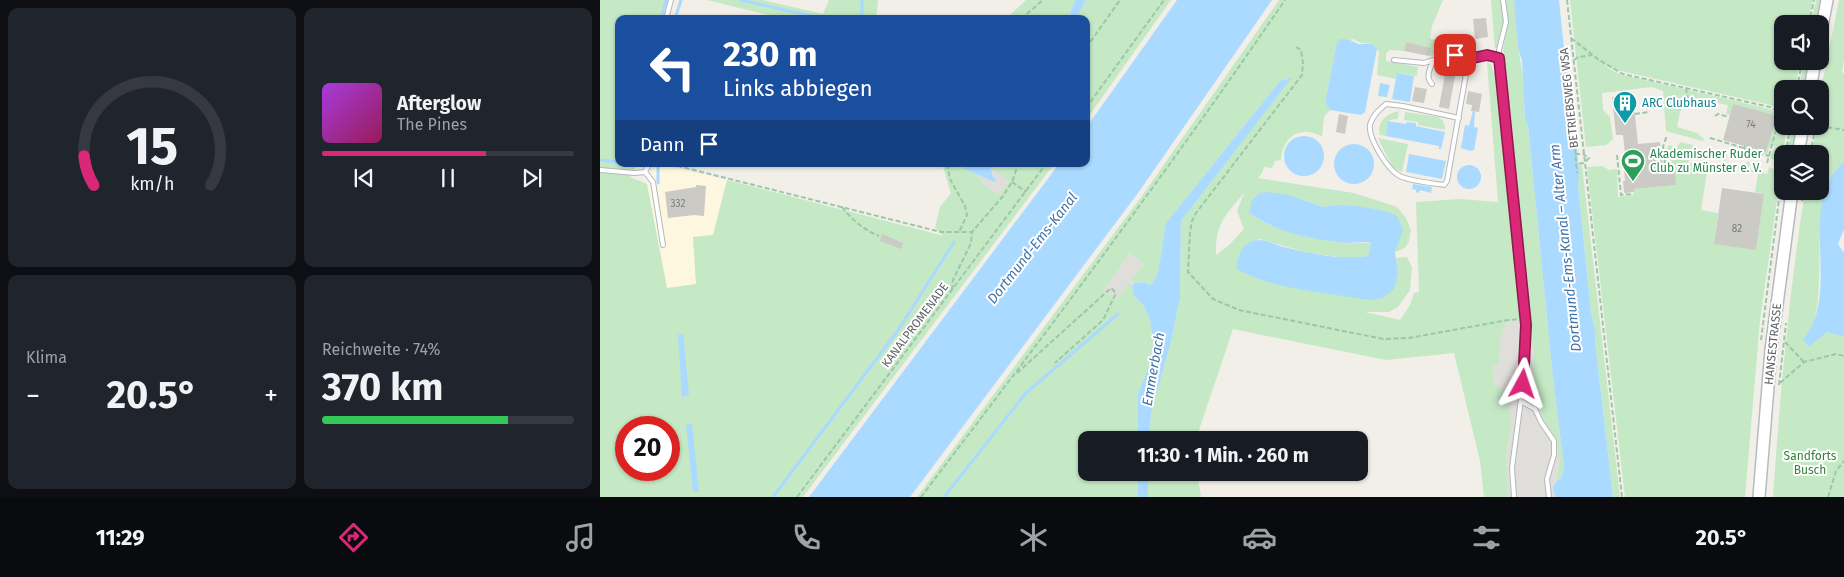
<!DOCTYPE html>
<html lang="de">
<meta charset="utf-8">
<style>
body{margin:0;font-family:"Fira Sans",sans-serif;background:#20242c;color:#f1f3f6;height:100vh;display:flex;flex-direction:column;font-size:19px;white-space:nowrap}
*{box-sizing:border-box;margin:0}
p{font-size:16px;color:#9ea1a6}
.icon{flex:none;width:28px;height:28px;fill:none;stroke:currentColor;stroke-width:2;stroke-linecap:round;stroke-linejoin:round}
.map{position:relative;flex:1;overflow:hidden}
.details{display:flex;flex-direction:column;gap:8px;padding:8px;background:#0d0f14;width:600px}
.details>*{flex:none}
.top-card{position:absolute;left:15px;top:15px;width:475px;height:152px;border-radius:10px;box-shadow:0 1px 4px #0004;background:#1a4fa0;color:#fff;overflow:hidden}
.buttons{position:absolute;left:1174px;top:15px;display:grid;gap:10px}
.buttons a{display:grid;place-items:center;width:55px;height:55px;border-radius:10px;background:#171b24;box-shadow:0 1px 4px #0004;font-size:25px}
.speed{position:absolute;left:15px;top:416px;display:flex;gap:10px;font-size:25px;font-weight:700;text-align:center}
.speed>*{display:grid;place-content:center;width:65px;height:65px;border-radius:50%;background:#171b24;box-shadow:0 1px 4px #0004;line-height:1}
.speed .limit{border:8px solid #d22;background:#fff;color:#111}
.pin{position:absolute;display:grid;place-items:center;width:42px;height:42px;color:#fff;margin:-21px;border-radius:10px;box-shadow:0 2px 8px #0006}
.me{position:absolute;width:55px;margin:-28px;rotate:5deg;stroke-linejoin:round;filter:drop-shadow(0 0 4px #0008)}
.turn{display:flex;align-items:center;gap:18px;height:105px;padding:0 25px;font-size:22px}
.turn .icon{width:65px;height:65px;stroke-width:2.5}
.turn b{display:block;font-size:35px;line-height:42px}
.then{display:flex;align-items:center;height:48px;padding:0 25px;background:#0003;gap:10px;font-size:19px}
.big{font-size:38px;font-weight:700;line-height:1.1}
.details .tile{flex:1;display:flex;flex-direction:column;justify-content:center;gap:8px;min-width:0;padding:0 18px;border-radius:10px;background:#20242c}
.details .dial{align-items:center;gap:0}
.dial svg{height:130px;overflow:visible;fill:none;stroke:#363941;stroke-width:7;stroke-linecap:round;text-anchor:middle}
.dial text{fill:#f1f3f6;stroke:none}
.song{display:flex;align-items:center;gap:15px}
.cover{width:60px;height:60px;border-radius:8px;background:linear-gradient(135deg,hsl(280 70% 55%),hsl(330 70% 35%))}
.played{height:5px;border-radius:2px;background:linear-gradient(90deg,#db2777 65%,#363941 65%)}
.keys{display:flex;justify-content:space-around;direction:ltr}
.heat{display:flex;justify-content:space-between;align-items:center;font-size:28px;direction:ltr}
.charge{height:8px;border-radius:4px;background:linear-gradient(90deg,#34c759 74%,#363941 0)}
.details .tiles{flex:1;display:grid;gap:8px;grid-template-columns:repeat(2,1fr)}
.trip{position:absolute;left:478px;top:431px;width:290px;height:50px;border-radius:10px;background:#171b24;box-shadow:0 1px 4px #0004;font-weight:700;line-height:50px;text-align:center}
.tab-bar{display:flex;height:80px;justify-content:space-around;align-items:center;background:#090b0e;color:#9ea1a6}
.tab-bar .icon{width:35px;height:35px}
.tab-bar .selected{color:#db2777}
.tab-bar b{font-size:22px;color:#f1f3f6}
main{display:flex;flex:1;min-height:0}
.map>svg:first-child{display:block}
</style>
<main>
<section class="details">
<div class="tiles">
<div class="tile dial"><svg viewBox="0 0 100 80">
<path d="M14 69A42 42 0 1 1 86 69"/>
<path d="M14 69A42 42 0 0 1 8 51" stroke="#db2777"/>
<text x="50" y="56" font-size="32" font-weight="700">15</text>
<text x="50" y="72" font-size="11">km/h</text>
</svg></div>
<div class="tile">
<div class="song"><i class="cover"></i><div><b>Afterglow</b><p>The Pines</p></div></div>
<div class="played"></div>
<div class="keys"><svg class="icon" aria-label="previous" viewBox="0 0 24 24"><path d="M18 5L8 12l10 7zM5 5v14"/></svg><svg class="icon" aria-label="pause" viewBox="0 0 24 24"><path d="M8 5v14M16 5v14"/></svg><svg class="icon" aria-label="next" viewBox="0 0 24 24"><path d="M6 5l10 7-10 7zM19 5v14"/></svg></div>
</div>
<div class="tile"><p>Klima</p>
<div class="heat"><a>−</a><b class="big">20.5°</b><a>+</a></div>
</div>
<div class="tile"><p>Reichweite · 74%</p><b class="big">370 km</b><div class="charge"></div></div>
</div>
</section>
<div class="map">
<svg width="1244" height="497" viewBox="0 0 1244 497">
<rect width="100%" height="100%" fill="#f1efe8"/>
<!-- commercial -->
<path fill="#fef7e0" d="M57 164 127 180 113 235 93 237 96 284 67 288 47 184Z"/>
<!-- industrial -->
<path fill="#e0deda" d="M391 167 410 181 399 195 384 185 381 179 376 174 392 181 393 177Z
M530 253 544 264 531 280 534 283 532 286 528 283 517 300 503 291Z
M928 318 930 347H934V392L945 425 956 438 959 459 957 478 953 486 955 497H909L906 458 909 440 895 385 892 367 899 364 901 334 908 320Z"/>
<!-- green -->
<path fill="#c5e8c5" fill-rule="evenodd" d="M0 0H68L62 19H19V164H38L30 177 47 184 67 288 96 284 93 237 113 235 127 180 344 236 335 228 340 207 351 193 342 164H364L365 169 376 174 381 179 384 185 399 195 410 181 385 164H454L203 497H0ZM26 428H69V470H26Z
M107 0H163L223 14 229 0H278L276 19H185Z
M426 0H475L468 19H406Z
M486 0H571L486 120V19H476Z
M679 0H843L832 26 830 39 871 46C858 55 845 52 829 56L831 48 806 42 804 51 790 50 786 53V61L818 67 817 76 798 73 796 79 777 75 779 52 772 44 761 43 753 39 750 40H739L737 42 725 103 730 110 724 117 722 137C701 124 682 137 681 160L675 161 672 168 664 167 662 173 658 178 754 193 797 207 806 218 811 230 809 241 805 248 795 252 785 211 737 205 723 207 689 195 649 213C679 234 712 239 747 243 755 244 763 241 771 244L768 256 748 258 709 253 659 239 646 244 798 273 796 258 807 257 812 267 810 290 798 307 789 312H765L800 320 810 305 814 293 819 292 816 202 860 199 898 202 887 62 891 64 896 79 900 106 920 319 908 320 901 334 899 364 892 367 895 385 909 395 911 424 906 458 909 497H884L880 461 854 353 786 360 633 329 598 433V440H548L552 410 571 342 580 298 581 221 691 77 680 81 566 223 558 272 553 283 548 285 544 282 534 283 531 280 544 264 530 253 503 291 517 300 528 283 532 286 534 296 544 306 550 320 554 346 553 356 538 394V440H486V472L538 473V497H317L542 196ZM644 193 637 211 644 229 629 245 616 255C615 225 625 215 644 193Z
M891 0H914C917 15 916 31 918 46 920 60 923 74 924 88 925 101 922 115 928 126L953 378 964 467 962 476 953 486 957 478 959 459 956 438 945 425 934 392V347H930L906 92 903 49 905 39 895 49Z
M970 0H1213L1208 24H1182V61H1200L1195 89H1182V111L1171 105 1012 69 1003 64 1011 70 1022 75 1132 100 1169 109 1182 116V126H1187L1182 159 1178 158 1175 160 1169 158 1175 146 1170 145 1167 155 1146 149 1147 146 1166 152 1176 117 1133 104 1130 115 1126 114 1128 105 1087 97 1080 112 1077 127 1097 133 1104 139 1103 141 1099 140 1066 131 1063 91 1052 87 1002 93 1003 110 1010 117 1013 139 1006 145 986 147Z
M1216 0H1220L1215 24H1211Z
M1239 0H1244V59L1242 72 1244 74V162C1205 195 1229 282 1212 330L1227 332 1244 337V497H1173C1180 395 1189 293 1205 191H1220V154H1211L1218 126H1220L1223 80Z
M1204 61H1208L1203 89H1199Z
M799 111 798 119 789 120 786 136 780 135C776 122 787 113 799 111Z
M805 112 838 117C843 120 845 123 845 130L818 125V122L804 120Z
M1192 126H1196L1192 154H1187Z
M778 138 808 144 802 172 794 168 791 164Z
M1080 142 1093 145 1088 163 1113 168 1107 172 1101 210 1118 213 1114 244 1156 249 1164 194 1155 192 1158 174 1123 164 1125 155H1127L1125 162 1145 168 1147 162H1150L1148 169 1167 174 1169 167 1181 172 1160 320 1145 497H1025L987 167 1002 166 1009 170 1017 169 1018 197 1034 195V189L1075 185 1074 165C1067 160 1064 152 1069 145L1077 148Z
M982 165 1020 497H1013L995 341 996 334 991 312 978 186V166Z
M548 473H597L601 497H548Z"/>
<!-- water -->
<path fill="#aadaff" d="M475 0H486L476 19H468Z
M577 0H672L538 193 310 497H209L459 164H486V128Z
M914 0H959L974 146 977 148 979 174 978 186 991 312 996 334 995 341 1013 497H955L953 486 962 476 964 467 953 378 928 126 925 120 922 60 918 48Z
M741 39 750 40 758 44H772L777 49 765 112 761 115 730 110 725 103 737 42Z
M797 73 814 76 810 102 792 99Z
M692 77 581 221 580 298 571 342 552 410 548 440H538V394L553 356 554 346 550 320 544 306 534 296 532 286 534 283 544 282 549 285 553 283 558 272 566 223 680 81Z
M780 83 790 85 787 97 778 96Z
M873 111 875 112 874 127 878 128 874 150 870 151 861 148 865 125 869 126Z
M788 121 806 124 807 122 816 123V126L845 132 841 149H839V146L786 136Z
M684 156a20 20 0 1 1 40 0a20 20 0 1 1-40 0Z
M734 164a20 20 0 1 1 40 0a20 20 0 1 1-40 0Z
M809 154 846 161 842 179 806 172Z
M1244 162V229L1238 244 1244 253V337L1227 332 1210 346 1203 340C1243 293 1195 204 1244 162Z
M364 164H385L391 167 393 177 396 179 394 182 365 169Z
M857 177a12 12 0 1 1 24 0a12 12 0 1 1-24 0Z
M813 184 832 187 831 193 820 190 819 193 816 192V190L812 189Z
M667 192 689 195 723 207 737 205 756 206 785 211 797 216 803 230 795 252 798 273 794 289 783 298 770 300C734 294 664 288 636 268 638 255 643 241 658 240 665 239 676 245 684 247 711 254 740 260 768 256L771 243C763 241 755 243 747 243 711 239 680 234 649 213L652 200 660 193Z
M83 333 89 395 82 397 78 335Z
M92 423 99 492H93L86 425Z
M538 473H548V497H538Z"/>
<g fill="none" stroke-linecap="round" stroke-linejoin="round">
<!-- stream -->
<path stroke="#aadaff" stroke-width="3" d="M141 0 224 19
M61 19 66 0
M75 19 81 0
M262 19V0
M0 160 17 162
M58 166V183
M173 497 299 329 354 242
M344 497 426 393 518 314"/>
</g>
<!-- building -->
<path fill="#cccac5" d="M886 18 888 37 875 39 873 19Z
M806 42 831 48 829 56 804 51Z
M846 69 856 71 849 109 839 107Z
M815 87 827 89 824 103 812 101Z
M868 91 882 94 879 112 871 111 872 105 866 104Z
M1024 96 1025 98 1033 97 1038 144 1060 142 1063 166 1074 165 1076 185 1034 189V192L1024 193 1023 181H1025L1024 170H1027L1023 135H1016L1012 97Z
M1133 104 1177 116 1166 152 1123 140Z
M739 114 748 116 745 134 736 132Z
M96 185 106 186 104 216 94 215 68 218 65 192 96 187Z
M1122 188 1164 194 1156 250 1114 244Z
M282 234 303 243 301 249 280 241Z"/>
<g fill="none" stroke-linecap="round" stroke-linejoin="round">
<defs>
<path id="lane" d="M903 0 906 22 899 50V58L926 325 925 368 912 468 914 497
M66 19 71 0
M794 60 824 63 849 55 873 58
M832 84C825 77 830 69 833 61
M859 118 803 106 786 104C779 110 772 116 770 125 768 138 787 168 798 175 807 181 832 183 844 185L847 181 868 63 875 57 887 55 899 58
M0 170 35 173 45 172 49 164
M45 172 53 182 63 245
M921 401 935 409 941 422 954 441V455L947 479 949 497"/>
<path id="secondary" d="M1220 37 1227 0
M1210 89 1215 61
M1198 154 1203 126
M1159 497 1171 350 1192 191"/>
</defs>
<!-- lane casing -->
<use href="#lane" stroke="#b5b8bc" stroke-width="6"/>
<!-- secondary casing -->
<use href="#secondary" stroke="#b6babf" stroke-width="14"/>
<!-- path -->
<path stroke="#9cc7a9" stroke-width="2" stroke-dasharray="5 2.5" stroke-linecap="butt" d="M967 0 1022 497
M421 19 443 0
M1209 24 1214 0
M971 38 999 60 1023 74 1170 107 1182 114
M696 47 701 50 703 63 702 75 596 213 592 221 590 232 588 272 613 299 639 310 783 339 809 338 908 320 919 319
M486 48 520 0
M1226 58 1229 43
M974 60 978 57 992 55
M1086 88 1088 100
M1197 89 1202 61
M1220 100 1221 90
M486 108 564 0
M1035 114 1050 112
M1115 116 1118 114 1129 117
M1220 126 1244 130
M1110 138 1144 148
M975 149 977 173
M1144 149 1169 156
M975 154H983L989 158 984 163 976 164
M1186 154 1190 126
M1210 154 1216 126
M1017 155 1021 195 1033 194
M1142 156 1145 146
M1167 163 1176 130 1173 129
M70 164 341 232H372
M347 164 350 179 365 206 367 215 359 232
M1065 164 1063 147 1067 135
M412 182 426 192
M1202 201 1204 191
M242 207C252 220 263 229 279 236
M352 290 353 280 371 243 372 232 403 196 412 182 418 164
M1161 340 1182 176
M1185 342 1204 362
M417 373 511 288 516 293 503 320 455 363
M1180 383 1204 362 1236 354 1244 356
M1179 385 1186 323
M197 497 446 164
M321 497C446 333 569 170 685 0
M1228 497 1236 471 1244 461"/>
<!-- lane -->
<use href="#lane" stroke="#fff" stroke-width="4"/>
<!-- secondary -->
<use href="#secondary" stroke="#fff" stroke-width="11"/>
</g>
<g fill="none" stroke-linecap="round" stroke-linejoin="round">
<defs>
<path id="route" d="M855 55 873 58 887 55 899 58 926 325 923 384"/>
</defs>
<!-- route casing -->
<use href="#route" stroke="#8e194d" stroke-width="12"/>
<!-- route -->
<use href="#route" stroke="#db2777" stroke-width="9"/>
</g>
<!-- icons -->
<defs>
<symbol id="building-pin" viewBox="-11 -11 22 30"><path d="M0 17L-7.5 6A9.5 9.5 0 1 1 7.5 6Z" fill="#0f9aa8" stroke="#fff"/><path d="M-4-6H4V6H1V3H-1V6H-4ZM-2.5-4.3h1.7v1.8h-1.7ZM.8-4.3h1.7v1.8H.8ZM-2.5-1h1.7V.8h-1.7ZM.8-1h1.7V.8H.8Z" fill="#fff"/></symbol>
<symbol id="stadium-pin" viewBox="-11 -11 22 30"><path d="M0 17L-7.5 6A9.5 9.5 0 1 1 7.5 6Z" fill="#2e9e5b" stroke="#fff"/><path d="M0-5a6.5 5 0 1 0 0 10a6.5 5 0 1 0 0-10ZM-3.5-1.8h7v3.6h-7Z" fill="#fff"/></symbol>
</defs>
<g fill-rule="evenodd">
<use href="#building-pin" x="1011" y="89" width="28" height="38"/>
<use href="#stadium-pin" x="1019" y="147" width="28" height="38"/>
</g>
<g text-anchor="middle" stroke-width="4" stroke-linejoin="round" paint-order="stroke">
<!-- number labels -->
<g font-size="10" fill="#7a7d7f">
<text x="1151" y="128">74</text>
<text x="78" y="207">332</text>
<text x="1137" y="232">82</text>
</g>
<!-- street labels -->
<g font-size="12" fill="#5f6368" stroke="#fff">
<text transform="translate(969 98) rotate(-96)" y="4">BETRIEBSWEG WSA</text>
<text transform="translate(315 325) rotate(-53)" y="4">KANALPROMENADE</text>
<text transform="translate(1173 344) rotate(-84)" y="4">HANSESTRASSE</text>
</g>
<!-- culture labels -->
<g font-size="12" fill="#0d838f" stroke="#fff" text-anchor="start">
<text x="1042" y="107">ARC Clubhaus</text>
</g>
<!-- leisure labels -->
<g font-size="12" fill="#27864d" stroke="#fff" text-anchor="start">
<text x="1050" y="158">Akademischer Ruder<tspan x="1050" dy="14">Club zu Münster e. V.</tspan></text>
</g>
<!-- park labels -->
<g font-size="12" fill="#348238" stroke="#fff">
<text x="1210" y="460">Sandforts<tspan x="1210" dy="14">Busch</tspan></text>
</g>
<!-- water labels -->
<g font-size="14" font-style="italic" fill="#4174aa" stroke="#fff">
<text transform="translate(432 248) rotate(-52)" y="5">Dortmund-Ems-Kanal</text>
<text transform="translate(965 248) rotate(-96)" y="5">Dortmund-Ems-Kanal – Alter Arm</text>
<text transform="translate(553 369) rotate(-80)" y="5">Emmerbach</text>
</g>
</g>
</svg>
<div class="buttons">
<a><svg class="icon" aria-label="sound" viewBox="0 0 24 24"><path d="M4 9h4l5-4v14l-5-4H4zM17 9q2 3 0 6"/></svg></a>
<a><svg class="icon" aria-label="search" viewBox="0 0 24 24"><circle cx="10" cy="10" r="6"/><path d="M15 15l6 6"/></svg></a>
<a><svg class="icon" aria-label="layers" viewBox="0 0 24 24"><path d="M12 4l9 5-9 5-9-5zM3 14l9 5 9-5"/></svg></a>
</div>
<div class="speed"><div class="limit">20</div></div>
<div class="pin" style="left:855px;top:55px;background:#d93025"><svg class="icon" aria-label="arrive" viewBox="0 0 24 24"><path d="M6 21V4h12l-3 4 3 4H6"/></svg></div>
<svg class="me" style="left:923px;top:384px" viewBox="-20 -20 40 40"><path d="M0-17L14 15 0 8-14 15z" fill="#db2777" stroke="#fff" stroke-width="4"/></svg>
<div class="trip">11:30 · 1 Min. · 260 m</div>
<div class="top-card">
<div class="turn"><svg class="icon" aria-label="left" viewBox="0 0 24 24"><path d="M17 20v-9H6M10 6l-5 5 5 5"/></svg><div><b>230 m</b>Links abbiegen</div></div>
<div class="then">Dann<svg class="icon" aria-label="arrive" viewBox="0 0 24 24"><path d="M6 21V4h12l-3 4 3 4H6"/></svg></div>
</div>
</div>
</main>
<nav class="tab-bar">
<b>11:29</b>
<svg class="icon selected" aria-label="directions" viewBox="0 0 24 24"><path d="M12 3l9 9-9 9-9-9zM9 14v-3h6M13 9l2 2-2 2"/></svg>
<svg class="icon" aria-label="music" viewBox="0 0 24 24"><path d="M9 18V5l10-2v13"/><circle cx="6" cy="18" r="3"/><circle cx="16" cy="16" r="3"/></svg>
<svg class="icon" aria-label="phone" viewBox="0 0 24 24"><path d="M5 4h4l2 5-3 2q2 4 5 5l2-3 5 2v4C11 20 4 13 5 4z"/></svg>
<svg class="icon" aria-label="climate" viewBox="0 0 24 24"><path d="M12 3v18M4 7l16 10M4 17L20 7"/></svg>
<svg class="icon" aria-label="car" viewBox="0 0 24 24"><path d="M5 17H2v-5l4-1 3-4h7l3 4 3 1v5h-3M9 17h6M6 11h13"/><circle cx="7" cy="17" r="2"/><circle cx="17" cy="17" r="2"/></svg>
<svg class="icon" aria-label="filters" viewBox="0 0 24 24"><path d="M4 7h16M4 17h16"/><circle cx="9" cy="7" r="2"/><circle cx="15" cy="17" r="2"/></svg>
<b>20.5°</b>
</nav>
